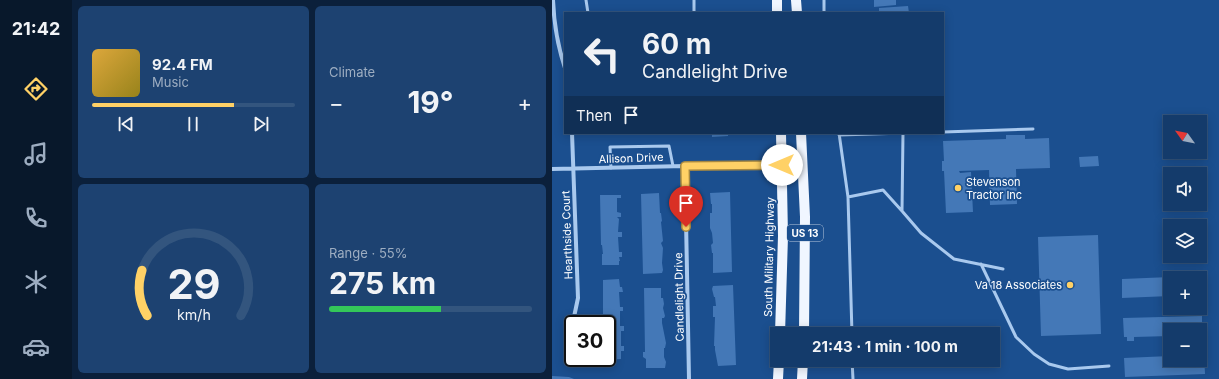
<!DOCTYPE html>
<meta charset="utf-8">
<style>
body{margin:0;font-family:Inter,sans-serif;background:#1d4271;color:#f1f3f6;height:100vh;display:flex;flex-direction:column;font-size:15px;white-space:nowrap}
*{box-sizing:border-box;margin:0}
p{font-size:13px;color:#9dadc1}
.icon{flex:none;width:22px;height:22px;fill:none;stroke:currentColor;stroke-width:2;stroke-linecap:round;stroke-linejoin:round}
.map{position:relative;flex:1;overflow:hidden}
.details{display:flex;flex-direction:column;gap:6px;padding:6px;background:#0b203b;width:480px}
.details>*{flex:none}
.guide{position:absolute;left:12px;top:12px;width:380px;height:122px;border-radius:0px;box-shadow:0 2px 10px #0003,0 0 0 1px #33557e;background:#143b6b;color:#f1f3f6;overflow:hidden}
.needle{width:26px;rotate:303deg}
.tools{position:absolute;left:611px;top:115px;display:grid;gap:8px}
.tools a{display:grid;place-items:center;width:44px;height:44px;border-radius:0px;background:#143b6b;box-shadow:0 2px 10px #0003,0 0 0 1px #33557e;font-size:20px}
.speed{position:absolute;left:12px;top:315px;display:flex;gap:8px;font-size:20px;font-weight:700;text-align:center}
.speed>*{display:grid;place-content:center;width:52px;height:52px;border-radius:50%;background:#143b6b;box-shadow:0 2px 10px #0003,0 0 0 1px #33557e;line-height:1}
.speed .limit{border:2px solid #111;border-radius:6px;background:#fff;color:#111}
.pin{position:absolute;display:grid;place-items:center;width:34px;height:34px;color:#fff;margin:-41px -17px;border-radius:50% 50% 50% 0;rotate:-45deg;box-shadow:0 0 4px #0007}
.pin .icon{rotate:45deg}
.me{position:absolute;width:44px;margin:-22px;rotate:270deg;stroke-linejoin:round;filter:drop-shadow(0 0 3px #0008)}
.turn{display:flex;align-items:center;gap:14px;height:84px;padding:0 12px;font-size:18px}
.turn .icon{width:52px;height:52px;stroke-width:2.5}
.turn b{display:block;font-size:28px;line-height:34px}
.then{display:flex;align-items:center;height:38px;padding:0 12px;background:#0003;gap:8px;font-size:15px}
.big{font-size:30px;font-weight:700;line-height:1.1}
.details .widget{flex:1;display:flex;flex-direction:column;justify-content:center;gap:6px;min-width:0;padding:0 14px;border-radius:6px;background:#1d4271}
.details .dial{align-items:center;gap:0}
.dial svg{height:104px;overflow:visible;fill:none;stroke:#33557e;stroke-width:7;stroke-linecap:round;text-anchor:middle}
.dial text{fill:#f1f3f6;stroke:none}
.song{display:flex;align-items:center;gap:12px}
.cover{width:48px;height:48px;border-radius:6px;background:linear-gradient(135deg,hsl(40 70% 55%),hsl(50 70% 35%))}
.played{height:4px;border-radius:2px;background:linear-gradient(90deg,#ffd166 70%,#33557e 70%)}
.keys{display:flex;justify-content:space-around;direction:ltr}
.heat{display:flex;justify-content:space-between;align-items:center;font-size:22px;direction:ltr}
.charge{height:6px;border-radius:3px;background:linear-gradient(90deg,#34c759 55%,#33557e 0)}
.details .tiles{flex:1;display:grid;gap:6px;grid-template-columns:repeat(2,1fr)}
.trip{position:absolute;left:218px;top:327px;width:230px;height:40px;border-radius:0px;background:#143b6b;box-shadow:0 2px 10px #0003,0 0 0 1px #33557e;font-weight:700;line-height:40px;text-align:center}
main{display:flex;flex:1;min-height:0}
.dock{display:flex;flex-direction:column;width:72px;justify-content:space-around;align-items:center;background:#08182b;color:#9dadc1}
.dock .icon{width:28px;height:28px}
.dock .on{color:#ffd166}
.dock b{font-size:18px;color:#f1f3f6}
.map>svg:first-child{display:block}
</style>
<main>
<nav class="dock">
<b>21:42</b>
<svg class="icon on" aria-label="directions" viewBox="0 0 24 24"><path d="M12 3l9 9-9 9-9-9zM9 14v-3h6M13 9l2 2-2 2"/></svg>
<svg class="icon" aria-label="music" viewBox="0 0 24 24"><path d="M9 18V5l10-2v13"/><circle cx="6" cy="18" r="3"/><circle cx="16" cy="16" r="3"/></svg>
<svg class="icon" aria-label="phone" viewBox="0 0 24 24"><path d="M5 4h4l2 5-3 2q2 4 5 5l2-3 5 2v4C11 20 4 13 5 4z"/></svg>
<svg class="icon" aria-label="climate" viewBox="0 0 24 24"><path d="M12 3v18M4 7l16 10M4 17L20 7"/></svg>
<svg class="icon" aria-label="car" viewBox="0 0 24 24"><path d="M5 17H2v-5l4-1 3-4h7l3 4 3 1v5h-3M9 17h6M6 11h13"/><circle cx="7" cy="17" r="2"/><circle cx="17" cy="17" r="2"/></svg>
</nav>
<section class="details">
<div class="tiles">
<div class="widget">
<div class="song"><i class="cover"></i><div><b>92.4 FM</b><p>Music</p></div></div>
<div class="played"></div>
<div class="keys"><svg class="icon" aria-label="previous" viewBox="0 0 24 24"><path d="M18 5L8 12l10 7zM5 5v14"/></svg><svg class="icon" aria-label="pause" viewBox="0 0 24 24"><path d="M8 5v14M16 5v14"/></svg><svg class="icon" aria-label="next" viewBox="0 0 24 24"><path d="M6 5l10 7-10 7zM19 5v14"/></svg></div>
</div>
<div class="widget"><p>Climate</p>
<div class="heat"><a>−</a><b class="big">19°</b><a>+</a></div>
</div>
<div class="widget dial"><svg viewBox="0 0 100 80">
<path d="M14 69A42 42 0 1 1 86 69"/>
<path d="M14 69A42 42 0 0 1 10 34" stroke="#ffd166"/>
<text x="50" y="56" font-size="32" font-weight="700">29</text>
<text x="50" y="72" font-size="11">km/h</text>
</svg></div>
<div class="widget"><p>Range · 55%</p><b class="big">275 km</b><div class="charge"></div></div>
</div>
</section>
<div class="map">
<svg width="667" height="379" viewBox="0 0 667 379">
<rect width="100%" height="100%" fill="#1b4f8f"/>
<!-- building -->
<path fill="#4478b7" d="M322 0H344V5L322 7Z
M356 6 357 13H327V8Z
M160 133H176V136L160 137Z
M454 135H473V139L497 138 498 168 464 169 465 204 438 205 437 170 407 171 408 173 419 172 421 212 394 213 392 171H390V161H392L391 141 454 139Z
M546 156 547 166 528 167 527 157Z
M178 192 180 272 161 273V253H160L159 245 161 243 160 233 158 228V213H160V204H159L158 193Z
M107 193 108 213H109L110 221 109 222 111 241 109 243 111 248 110 263 111 270 110 273 91 274 89 194Z
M48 195H69V198H65V212L69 213V217H65L67 219 66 232H70V237H66L67 252H70V257H67L68 261H67V265H50V254H51L50 245H49Z
M546 235 549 334 489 336 486 237Z
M618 277V296L570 298V279Z
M67 279 68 287H70L71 292H67L68 307H71V311H68V326H72V331H69V346H72V351H69V359L54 360 53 358H55V324H52L51 320V280Z
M181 285 184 365 166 366 163 350V346H162L163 317H161V306H164L163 297H162L160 289 161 286Z
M92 288H109V298H111L112 304 111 308 113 316 112 318H110V323L114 343 113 348H112V357L114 362 113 368H94V359L91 357V352H93Z
M650 316V335H648V330H618V336L582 337V341H575V337H572L571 318Z
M652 354 653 374 573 377 572 358 618 356V360H648V355Z
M0 376 17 377 22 379H0Z"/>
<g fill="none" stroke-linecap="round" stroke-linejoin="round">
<!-- lane -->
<path stroke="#a9c9ee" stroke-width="3" d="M34 0 36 13
M142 0V13
M272 0V13
M391 132 481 129
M287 133 296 197 300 334
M287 135 353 133
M59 168 58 147 117 146 121 166
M296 197 331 190 350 211 369 233 402 259 451 269
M350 211 351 133
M429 264 464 337 482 354 497 364 516 369 557 366
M300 360 301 379"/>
<!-- street -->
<path stroke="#a9c9ee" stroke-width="4" d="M1 0C2 25 5 44 13 68
M133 166 137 379
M0 169 133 166 230 165
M18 336 26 298 20 133"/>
<!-- primary -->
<path stroke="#f0f6ff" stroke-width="10" d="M225 0V13
M244 0 245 13
M249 133 253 217 252 334
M228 334 231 236 229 133
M226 379 227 360
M250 379 251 360"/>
</g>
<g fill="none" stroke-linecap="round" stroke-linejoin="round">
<defs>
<path id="route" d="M134 227 133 166 230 165"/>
</defs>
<!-- route casing -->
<use href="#route" stroke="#a68842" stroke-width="10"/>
<!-- route -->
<use href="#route" stroke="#ffd166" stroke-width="7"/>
</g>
<!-- markers -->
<g fill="#ffd166" stroke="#1b4f8f" stroke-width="1.5">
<circle cx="406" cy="188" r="4"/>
<circle cx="518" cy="285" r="4"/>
</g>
<g text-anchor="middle" stroke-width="3.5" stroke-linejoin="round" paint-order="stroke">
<!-- shield labels -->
<rect fill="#1b4f8f" stroke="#bbcadd" stroke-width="1" x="235" y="225" width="36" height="16" rx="3"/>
<g font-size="10" font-weight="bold" fill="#fff">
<text x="253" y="237">US 13</text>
</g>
<!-- street labels -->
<g font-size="11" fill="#fff" stroke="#1b4f8f">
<text transform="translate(79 158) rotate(-2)" y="4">Allison Drive</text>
<text transform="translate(15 235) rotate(-92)" y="4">Hearthside Court</text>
<text transform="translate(217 257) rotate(-89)" y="4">South Military Highway</text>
<text transform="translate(127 297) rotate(-91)" y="4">Candlelight Drive</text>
</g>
<!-- poi labels -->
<g font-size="11" fill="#fff" stroke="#1b4f8f" text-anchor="start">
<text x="414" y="186">Stevenson<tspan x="414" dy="13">Tractor Inc</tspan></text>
<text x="510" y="289" text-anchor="end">Va 18 Associates</text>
</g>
</g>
</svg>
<div class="tools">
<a><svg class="needle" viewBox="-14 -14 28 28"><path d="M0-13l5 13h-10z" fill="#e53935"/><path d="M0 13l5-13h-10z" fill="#9dadc1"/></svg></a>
<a><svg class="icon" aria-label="sound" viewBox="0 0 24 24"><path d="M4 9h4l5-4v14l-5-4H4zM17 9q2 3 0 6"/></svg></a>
<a><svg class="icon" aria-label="layers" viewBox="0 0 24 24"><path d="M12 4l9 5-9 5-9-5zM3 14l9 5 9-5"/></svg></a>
<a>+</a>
<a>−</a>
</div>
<div class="speed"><div class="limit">30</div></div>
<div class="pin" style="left:134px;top:227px;background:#d93025"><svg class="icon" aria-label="arrive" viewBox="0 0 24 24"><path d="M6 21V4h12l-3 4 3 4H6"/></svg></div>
<svg class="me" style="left:230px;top:165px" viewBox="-20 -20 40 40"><circle r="19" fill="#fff"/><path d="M0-13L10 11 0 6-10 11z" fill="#ffd166"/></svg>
<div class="trip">21:43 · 1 min · 100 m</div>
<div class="guide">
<div class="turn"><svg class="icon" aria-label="left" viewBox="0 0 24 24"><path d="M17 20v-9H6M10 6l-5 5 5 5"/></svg><div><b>60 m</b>Candlelight Drive</div></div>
<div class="then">Then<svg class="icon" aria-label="arrive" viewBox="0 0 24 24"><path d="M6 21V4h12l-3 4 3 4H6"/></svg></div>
</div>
</div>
</main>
